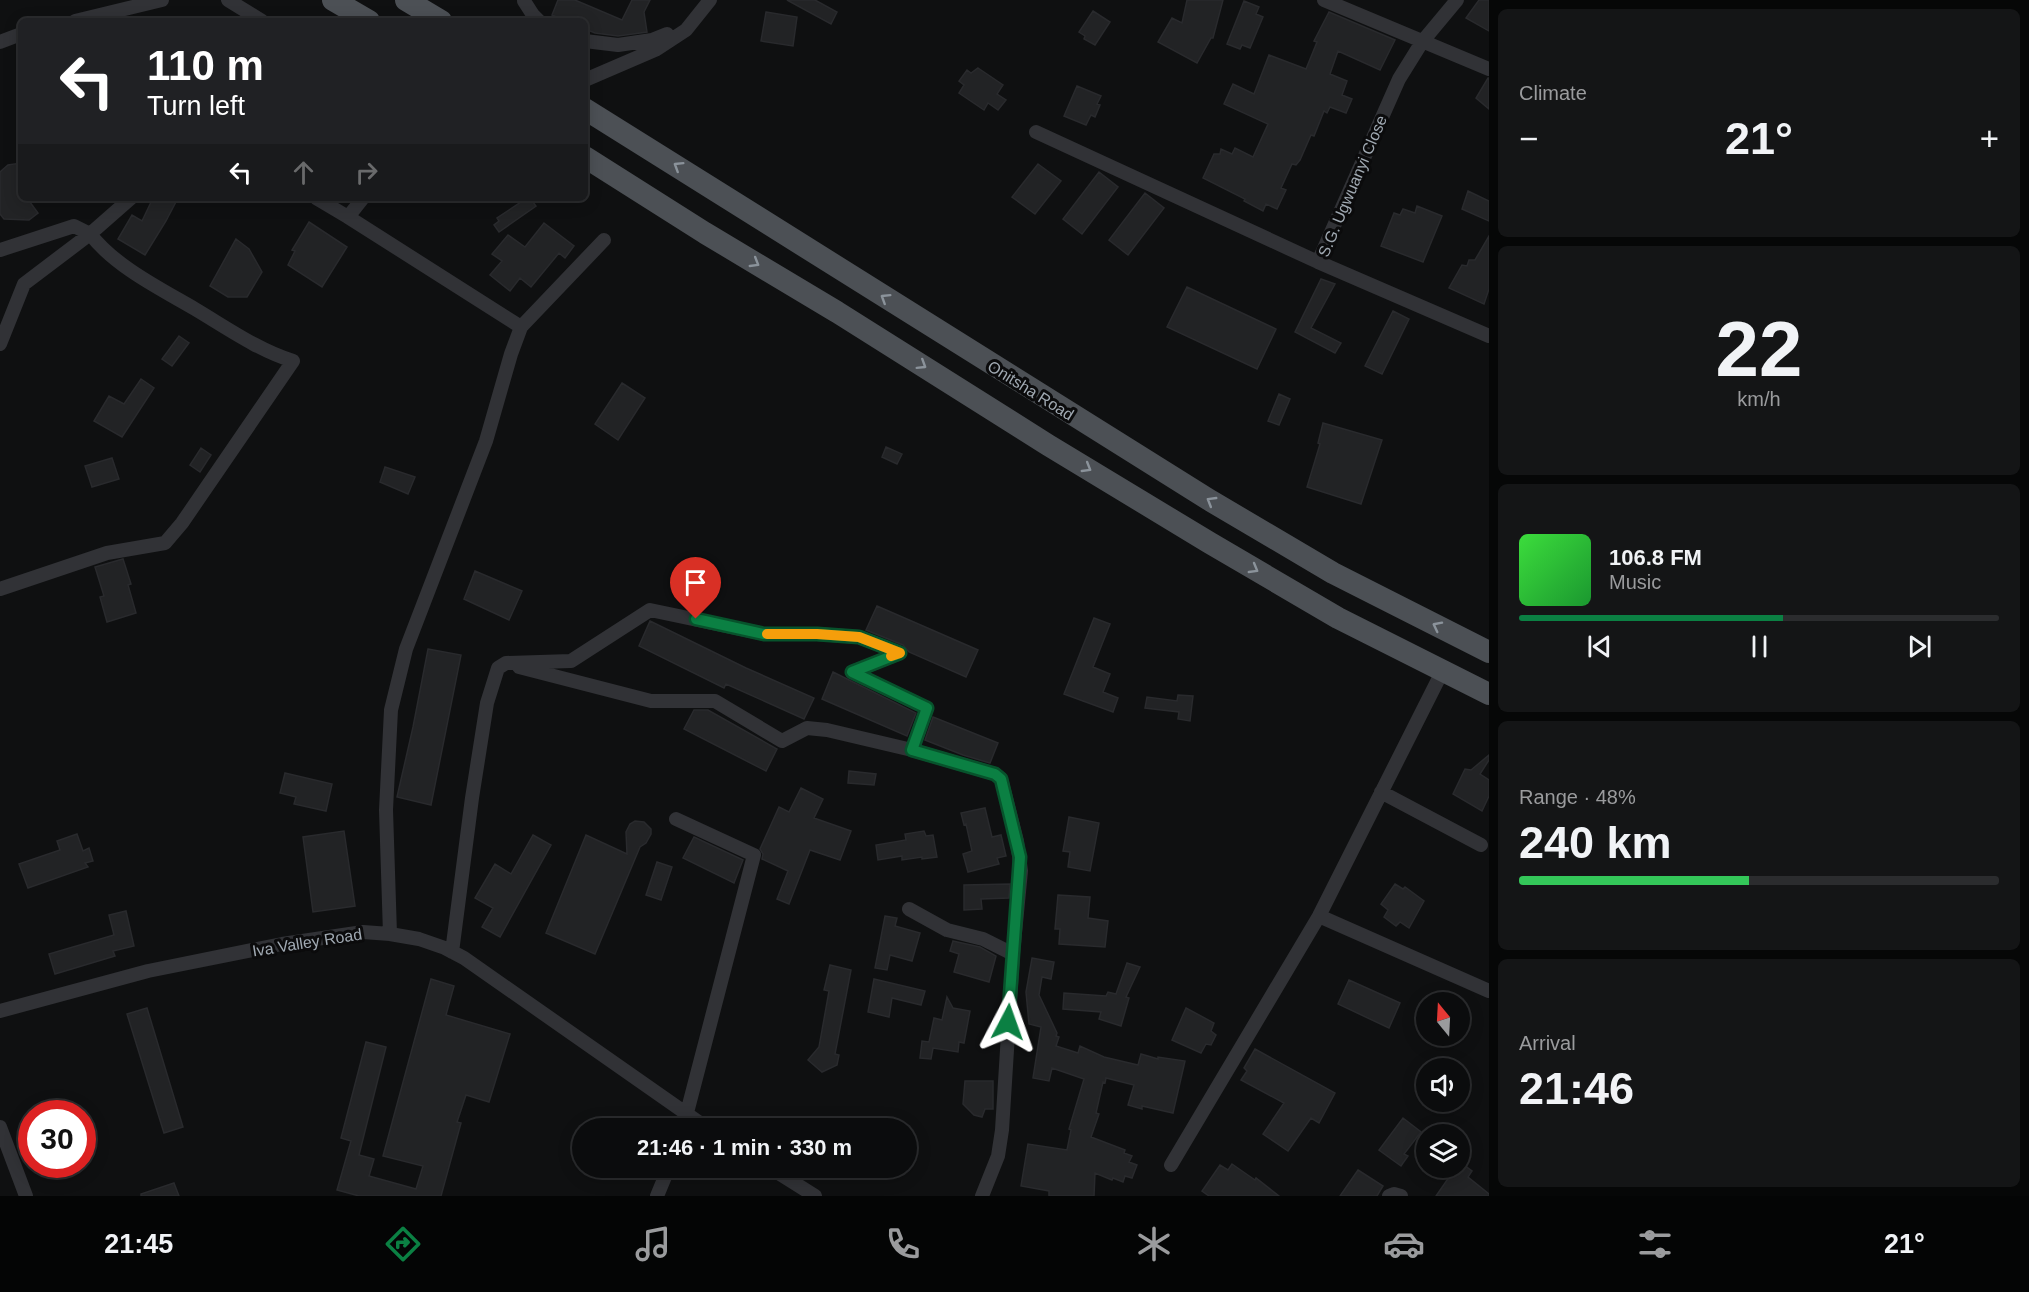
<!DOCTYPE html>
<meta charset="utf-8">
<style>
body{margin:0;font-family:Arial,sans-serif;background:#141516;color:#f1f3f6;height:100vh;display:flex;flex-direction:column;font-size:22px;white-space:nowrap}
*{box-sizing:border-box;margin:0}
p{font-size:20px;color:#9a9b9d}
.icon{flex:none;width:33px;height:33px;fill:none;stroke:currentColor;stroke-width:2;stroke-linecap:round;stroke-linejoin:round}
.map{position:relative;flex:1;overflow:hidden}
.side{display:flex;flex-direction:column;gap:9px;padding:9px;background:#060707;width:540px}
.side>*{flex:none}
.banner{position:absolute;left:18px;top:18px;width:570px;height:183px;border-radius:9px;box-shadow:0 3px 15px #0003,0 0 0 2px #2b2c2e;background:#202124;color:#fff;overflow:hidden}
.needle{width:39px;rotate:342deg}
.controls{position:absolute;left:1416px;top:992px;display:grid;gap:12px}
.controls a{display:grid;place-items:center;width:54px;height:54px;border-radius:50%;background:#0b0c0d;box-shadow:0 3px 15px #0003,0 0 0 2px #2b2c2e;font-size:30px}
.speed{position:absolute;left:18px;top:1100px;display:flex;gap:12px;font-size:30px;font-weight:700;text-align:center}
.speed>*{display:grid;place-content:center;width:78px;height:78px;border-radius:50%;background:#0b0c0d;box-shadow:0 3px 15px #0003,0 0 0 2px #2b2c2e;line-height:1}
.speed .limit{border:9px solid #d22;background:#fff;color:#111}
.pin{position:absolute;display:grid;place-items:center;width:51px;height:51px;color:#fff;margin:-62px -26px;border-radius:50% 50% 50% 0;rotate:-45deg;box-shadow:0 0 6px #0007}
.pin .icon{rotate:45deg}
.me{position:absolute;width:66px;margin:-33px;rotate:4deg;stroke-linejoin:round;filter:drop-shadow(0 0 4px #0008)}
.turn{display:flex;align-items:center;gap:21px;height:126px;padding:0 30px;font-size:27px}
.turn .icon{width:78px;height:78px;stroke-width:2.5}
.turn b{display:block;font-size:42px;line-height:51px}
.lanes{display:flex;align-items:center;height:57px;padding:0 30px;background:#0003;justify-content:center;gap:30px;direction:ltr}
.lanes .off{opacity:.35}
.big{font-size:45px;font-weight:700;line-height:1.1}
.side .tile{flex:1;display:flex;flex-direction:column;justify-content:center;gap:9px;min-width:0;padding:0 21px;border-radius:9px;background:#141516}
.side .dial{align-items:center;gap:0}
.dial b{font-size:78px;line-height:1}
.song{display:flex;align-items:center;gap:18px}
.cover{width:72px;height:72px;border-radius:9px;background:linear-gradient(135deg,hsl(120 70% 55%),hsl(130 70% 35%))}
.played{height:6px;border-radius:3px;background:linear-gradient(90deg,#0b8043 55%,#2b2c2e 55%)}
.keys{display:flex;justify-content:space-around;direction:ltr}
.heat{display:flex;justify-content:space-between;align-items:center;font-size:33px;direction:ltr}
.charge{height:9px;border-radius:4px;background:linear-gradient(90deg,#34c759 48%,#2b2c2e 0)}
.trip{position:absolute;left:572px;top:1118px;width:345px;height:60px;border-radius:30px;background:#0b0c0d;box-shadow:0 3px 15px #0003,0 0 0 2px #2b2c2e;font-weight:700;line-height:60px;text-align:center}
.dock{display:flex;height:96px;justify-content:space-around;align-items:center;background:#040505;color:#9a9b9d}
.dock .icon{width:42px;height:42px}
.dock .on{color:#0b8043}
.dock b{font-size:27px;color:#f1f3f6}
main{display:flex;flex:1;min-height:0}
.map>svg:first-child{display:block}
</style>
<main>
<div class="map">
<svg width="1489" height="1196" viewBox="0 0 1489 1196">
<rect width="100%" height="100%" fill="#0f1011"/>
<!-- building -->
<path fill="#222325" stroke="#292a2d" stroke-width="1.5" d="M558 0H575L622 20 632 0H650L644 12 647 32 618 36 595 33 585 29V21H566L552 15Z
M787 0H815L837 12 831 24Z
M1187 0H1223L1213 38H1211L1197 63 1158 42 1172 18 1182 23Z
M1479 0H1489V31L1466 18Z
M1244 1 1259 7 1256 14 1263 17 1250 48 1242 45 1240 49 1227 44Z
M1093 11 1110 22 1095 45 1084 39 1085 36 1079 32Z
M766 12 797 17 793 46 761 41Z
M1329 12 1395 40 1380 70 1338 51 1330 74 1347 81 1342 95 1352 99 1346 113 1330 107 1327 113 1324 111 1314 136 1311 135 1300 160 1296 165 1292 164 1281 188 1286 190 1277 209 1266 204 1263 211 1244 201 1245 199 1203 178 1214 154H1220L1221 149 1232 154 1235 148 1253 157 1268 124 1224 104 1233 84 1254 94 1269 55 1306 69 1317 42 1314 41Z
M978 68 1003 85 997 94 1006 100 998 110 988 103 984 110 959 93 964 85 959 81 967 70 971 73Z
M1488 78H1489V109L1476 98Z
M1077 86 1101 96 1097 104 1100 105 1095 117 1091 115 1086 125 1064 116Z
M21 163V198H27L38 213 29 220 4 219 0 214V172L8 165Z
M1038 164 1061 181 1035 214 1012 197Z
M1099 172 1118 187 1082 234 1063 219Z
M1468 191 1489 201V221L1462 209Z
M1145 193 1164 208 1128 255 1109 240Z
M153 198H178L166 221 145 255 118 239 132 215 142 221Z
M527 198H530L536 206 499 232 494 225 499 221 497 218Z
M1417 206 1442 216 1423 262 1381 246 1394 213 1400 215 1403 209 1415 213Z
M309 222 347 247 322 287 288 265 295 251 292 250Z
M544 223 574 246 565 258 559 253 531 287 520 278 510 291 490 275 502 261 492 254 508 235 525 247Z
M1489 236V289L1484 304 1449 288 1462 265 1467 266 1469 260H1475Z
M236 239 249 249 262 272 247 297H228L210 286Z
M1321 279 1335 284 1311 328 1341 343 1335 353 1295 332Z
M1187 287 1276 329 1257 369 1167 327Z
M1393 311 1409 319 1382 374 1365 366Z
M179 336 189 343 172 366 162 359Z
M141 379 154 388 122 437 94 421 109 396 124 404Z
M622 383 645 398 618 440 595 424Z
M1279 394 1290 399 1279 425 1268 421Z
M1323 423 1382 440 1361 504 1307 487 1320 444 1318 443Z
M886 447 902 454 897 464 882 457Z
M201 448 211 455 200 472 190 465Z
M112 458 119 479 92 487 85 466Z
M385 467 415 477 408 494 380 482Z
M123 559 131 584 128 585 136 613 107 622 100 597 104 596 95 567Z
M475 571 522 591 509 620 464 599Z
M877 606 978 650 966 677 909 652 903 645 866 630Z
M1094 618 1110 624 1093 667 1110 674 1103 692 1118 698 1113 712 1064 694Z
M650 621 746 668 814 698 804 719 726 684 724 688 639 646Z
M428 649 461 655 431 805 397 797 413 727Z
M833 672 916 713 907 736 822 699Z
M1178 695 1193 696 1190 721 1178 719 1179 712 1145 708 1147 697 1177 701Z
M694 710H708L777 749 766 771 684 729Z
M933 717 998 743 990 763 963 755 925 740Z
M1489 755V760L1480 774 1489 780V796L1482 811 1453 794 1465 769 1471 770Z
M849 771 876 774 874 785 848 783Z
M285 773 332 784 326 811 294 804 296 797 280 793Z
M801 788 823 799 814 818 851 831 840 860 810 850 789 904 777 899 788 871 762 859 763 854 760 849 779 807 789 812Z
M985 808 992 837 1001 835 1006 856 997 858 999 864 968 872 963 854 972 851 966 824 964 825 961 813Z
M1069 817 1099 823 1090 871 1068 867 1070 852 1063 851Z
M635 821 644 822 651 829V834L646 843 640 847 595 954 546 933 586 835 627 854 626 832 630 824Z
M344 831 355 906 313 912 303 837Z
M924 831 926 836 933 835 937 857 922 859V857L902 860V856L878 860 876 845 906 840 905 834Z
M77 834 83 851 89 848 93 861 85 863 88 867 28 888 19 864 60 850 57 841Z
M533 835 551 845 500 937 482 927 493 908 475 898 495 864 511 874Z
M694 837 743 860 734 883 683 858Z
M657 862 672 867 661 900 646 895Z
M1010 884 1009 898 981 899 982 909 964 910V885Z
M1395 884 1403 889 1405 887 1424 901 1409 928 1400 922 1396 926 1384 917 1388 910 1381 904Z
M1058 895 1090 897 1088 918 1108 921 1105 947 1059 944 1060 929H1055Z
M126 911 134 946 113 951 115 956 55 974 49 954 114 935 109 915Z
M885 916 897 918 895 926 920 933 912 961 890 955 887 970 875 968Z
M953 941 980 947 996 956 989 982 954 972 959 954 950 951Z
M1032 958 1054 962 1051 979 1042 977 1039 995 1057 1033 1056 1036 1059 1037 1056 1046 1078 1053 1080 1046 1104 1057 1138 1065 1141 1054 1158 1059V1057L1185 1061 1173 1113 1142 1106V1109L1128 1105 1134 1085 1106 1078 1105 1083 1103 1082 1096 1113 1099 1114 1091 1137 1125 1150 1124 1153 1132 1156 1129 1162 1137 1165 1132 1178 1125 1176 1123 1182 1113 1178 1112 1180 1095 1173 1094 1196H1049V1191L1021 1186 1028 1144 1067 1150 1071 1130 1069 1129 1084 1079 1052 1068 1049 1081 1033 1078 1041 1027 1029 1024 1026 992Z
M1127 963 1140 967 1126 997 1129 998 1121 1026 1099 1019 1101 1012 1063 1009 1064 993 1106 996 1108 992 1116 994Z
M830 965 851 970 835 1054 839 1055 837 1065 822 1072 808 1060 819 1047 829 991 824 990Z
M431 979 454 986 446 1015 510 1034 489 1102 466 1095 457 1122 461 1123 441 1196H359L337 1190 351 1141 341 1138 366 1042 386 1047 359 1155 374 1159 369 1176 416 1189 423 1166 383 1156Z
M874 979 925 991 921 1005 892 998 889 1017 868 1012Z
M1349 980 1400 1003 1389 1028 1338 1004Z
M947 997 953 1008 970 1011 964 1043 959 1042 958 1052 933 1048 931 1059 920 1058 922 1041 929 1042 934 1018 942 1020Z
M147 1008 183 1127 164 1133 127 1014Z
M1186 1008 1214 1023 1211 1031 1216 1035 1211 1045 1206 1044 1201 1053 1172 1040Z
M1255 1049 1335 1093 1319 1123 1311 1118 1288 1151 1263 1134 1284 1103 1241 1080 1247 1071 1244 1068Z
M965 1081H993V1109H985L982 1117 974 1115 963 1104Z
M1403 1118 1421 1132 1404 1154 1408 1156 1401 1166 1379 1150Z
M1460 1162 1472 1171 1468 1177 1489 1194V1196H1436L1456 1167H1460Z
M1232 1164 1255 1180 1256 1178 1279 1196H1209L1202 1191 1220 1165 1228 1170Z
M1358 1170 1383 1186 1377 1196H1340Z
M174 1183 179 1196H141V1194Z"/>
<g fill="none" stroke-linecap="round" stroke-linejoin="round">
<!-- minor -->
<path stroke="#313236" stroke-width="14" d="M228 0 262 21
M1324 0 1489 69
M524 1 533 15 539 21
M75 21 162 0
M585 41 618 45 652 40 667 34
M0 42 21 34
M585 80 657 49 686 30 710 0
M1036 132 1318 262 1489 336
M316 198 348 217
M363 198 348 217 521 327
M0 250 74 226 90 234 131 198
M1318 262 1399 79 1422 42 1457 0
M0 344 24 284 90 234C116 267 159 288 195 309 227 328 258 350 293 361L182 523 165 543 107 553 0 589
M519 667 651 701H715L782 741 807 728 827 730 912 750
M1381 792 1481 845
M676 819 754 855 683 1128
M909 909 947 930 983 939 1013 954
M1319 916 1489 991
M390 934 386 810 391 710 406 649 486 441 511 354 521 327 604 240
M452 952 472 798 487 703 498 668 506 663 571 661 650 610 764 634H817L859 637 900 653 852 672 927 708 912 750 995 774 1001 779 1017 841 1021 871 1013 954 1002 1130 998 1156 982 1196
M0 1011 148 971 282 944 363 932 390 934 419 939 445 948 464 958 707 1128
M0 1127 26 1196
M1171 1165 1319 916 1442 672
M769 1167 815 1196
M657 1196 669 1167
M1389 1196 1394 1194 1401 1196"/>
<!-- primary -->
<path stroke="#4c5055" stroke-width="22" d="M333 0 369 21
M406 0 441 21
M585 109 1211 501 1333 573 1489 652
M585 157 705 233 837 312 1048 445 1210 543 1338 618 1489 694"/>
</g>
<!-- one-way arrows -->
<defs><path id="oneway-chevron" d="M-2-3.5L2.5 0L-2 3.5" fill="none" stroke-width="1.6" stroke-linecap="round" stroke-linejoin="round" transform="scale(1.5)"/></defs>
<g stroke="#8b939b">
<use href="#oneway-chevron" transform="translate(678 166) rotate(-148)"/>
<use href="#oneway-chevron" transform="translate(755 263) rotate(31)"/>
<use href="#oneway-chevron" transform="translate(885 298) rotate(-148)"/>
<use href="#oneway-chevron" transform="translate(922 365) rotate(32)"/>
<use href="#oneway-chevron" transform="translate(1087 468) rotate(31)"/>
<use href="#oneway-chevron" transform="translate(1211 501) rotate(-149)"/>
<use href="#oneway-chevron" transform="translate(1254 569) rotate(30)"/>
<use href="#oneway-chevron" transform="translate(1437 626) rotate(-153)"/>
</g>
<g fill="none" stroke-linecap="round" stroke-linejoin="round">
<defs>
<path id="route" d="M696 619 764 634H817L859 637 900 653 852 672 927 708 912 750 995 774 1001 779 1020 857 1008 1022"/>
</defs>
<!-- route casing -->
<use href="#route" stroke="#07532c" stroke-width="15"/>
<!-- route -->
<use href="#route" stroke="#0b8043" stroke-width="10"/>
<!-- slow -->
<path stroke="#f59e0b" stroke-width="10" d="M767 634H817L859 637 900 653 891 656"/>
</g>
<g text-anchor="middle" stroke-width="6" stroke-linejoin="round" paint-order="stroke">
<!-- street labels -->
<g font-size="16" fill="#a0a9b2" stroke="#0b0b0c">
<text transform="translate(1352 186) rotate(-67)" y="6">S.G. Ugwuanyi Close</text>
<text transform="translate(1031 390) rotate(32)" y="6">Onitsha Road</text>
<text transform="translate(307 942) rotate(-9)" y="6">Iva Valley Road</text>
</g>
</g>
</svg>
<div class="controls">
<a><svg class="needle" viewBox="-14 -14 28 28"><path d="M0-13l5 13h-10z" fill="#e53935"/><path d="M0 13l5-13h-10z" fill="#9a9b9d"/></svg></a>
<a><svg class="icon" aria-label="sound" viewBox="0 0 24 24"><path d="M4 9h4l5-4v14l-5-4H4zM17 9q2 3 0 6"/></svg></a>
<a><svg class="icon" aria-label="layers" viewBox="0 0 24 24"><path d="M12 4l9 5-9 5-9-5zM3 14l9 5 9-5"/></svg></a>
</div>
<div class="speed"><div class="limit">30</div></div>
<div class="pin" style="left:696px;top:619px;background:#d93025"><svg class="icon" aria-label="arrive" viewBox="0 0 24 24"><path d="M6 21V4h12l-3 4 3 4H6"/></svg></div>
<svg class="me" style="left:1008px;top:1022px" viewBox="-20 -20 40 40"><path d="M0-17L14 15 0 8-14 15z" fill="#0b8043" stroke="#fff" stroke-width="4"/></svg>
<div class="trip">21:46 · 1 min · 330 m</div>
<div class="banner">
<div class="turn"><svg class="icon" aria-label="left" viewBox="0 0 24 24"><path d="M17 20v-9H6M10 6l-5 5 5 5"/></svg><div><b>110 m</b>Turn left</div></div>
<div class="lanes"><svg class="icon" aria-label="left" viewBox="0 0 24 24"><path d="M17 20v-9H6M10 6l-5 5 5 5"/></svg><svg class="icon off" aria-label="ahead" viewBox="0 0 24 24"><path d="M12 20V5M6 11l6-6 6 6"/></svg><svg class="icon off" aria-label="right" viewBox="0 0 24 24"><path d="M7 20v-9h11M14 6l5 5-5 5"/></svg></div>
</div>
</div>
<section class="side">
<div class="tile"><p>Climate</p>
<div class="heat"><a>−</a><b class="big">21°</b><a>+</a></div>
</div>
<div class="tile dial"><b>22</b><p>km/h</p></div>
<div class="tile">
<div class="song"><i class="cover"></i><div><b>106.8 FM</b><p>Music</p></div></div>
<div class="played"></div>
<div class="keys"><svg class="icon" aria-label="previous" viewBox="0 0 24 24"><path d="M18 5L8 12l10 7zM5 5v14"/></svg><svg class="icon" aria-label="pause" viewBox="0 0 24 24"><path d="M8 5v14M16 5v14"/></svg><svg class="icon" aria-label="next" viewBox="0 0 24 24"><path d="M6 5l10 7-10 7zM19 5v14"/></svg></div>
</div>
<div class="tile"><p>Range · 48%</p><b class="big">240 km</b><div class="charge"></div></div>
<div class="tile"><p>Arrival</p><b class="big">21:46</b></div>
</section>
</main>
<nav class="dock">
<b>21:45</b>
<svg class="icon on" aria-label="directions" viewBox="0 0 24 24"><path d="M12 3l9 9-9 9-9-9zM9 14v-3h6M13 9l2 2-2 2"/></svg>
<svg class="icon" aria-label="music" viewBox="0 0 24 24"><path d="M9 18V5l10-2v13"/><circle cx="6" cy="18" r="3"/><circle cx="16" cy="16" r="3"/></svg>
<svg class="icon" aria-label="phone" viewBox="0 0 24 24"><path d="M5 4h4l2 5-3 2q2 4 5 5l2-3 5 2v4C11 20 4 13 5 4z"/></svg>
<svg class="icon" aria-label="climate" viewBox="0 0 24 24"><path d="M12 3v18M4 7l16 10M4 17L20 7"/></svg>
<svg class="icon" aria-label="car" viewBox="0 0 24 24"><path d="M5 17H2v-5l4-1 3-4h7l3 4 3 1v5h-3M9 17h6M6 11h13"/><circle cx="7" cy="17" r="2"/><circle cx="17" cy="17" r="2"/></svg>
<svg class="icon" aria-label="filters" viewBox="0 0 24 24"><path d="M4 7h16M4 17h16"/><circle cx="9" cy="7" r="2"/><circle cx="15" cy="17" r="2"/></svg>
<b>21°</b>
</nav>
